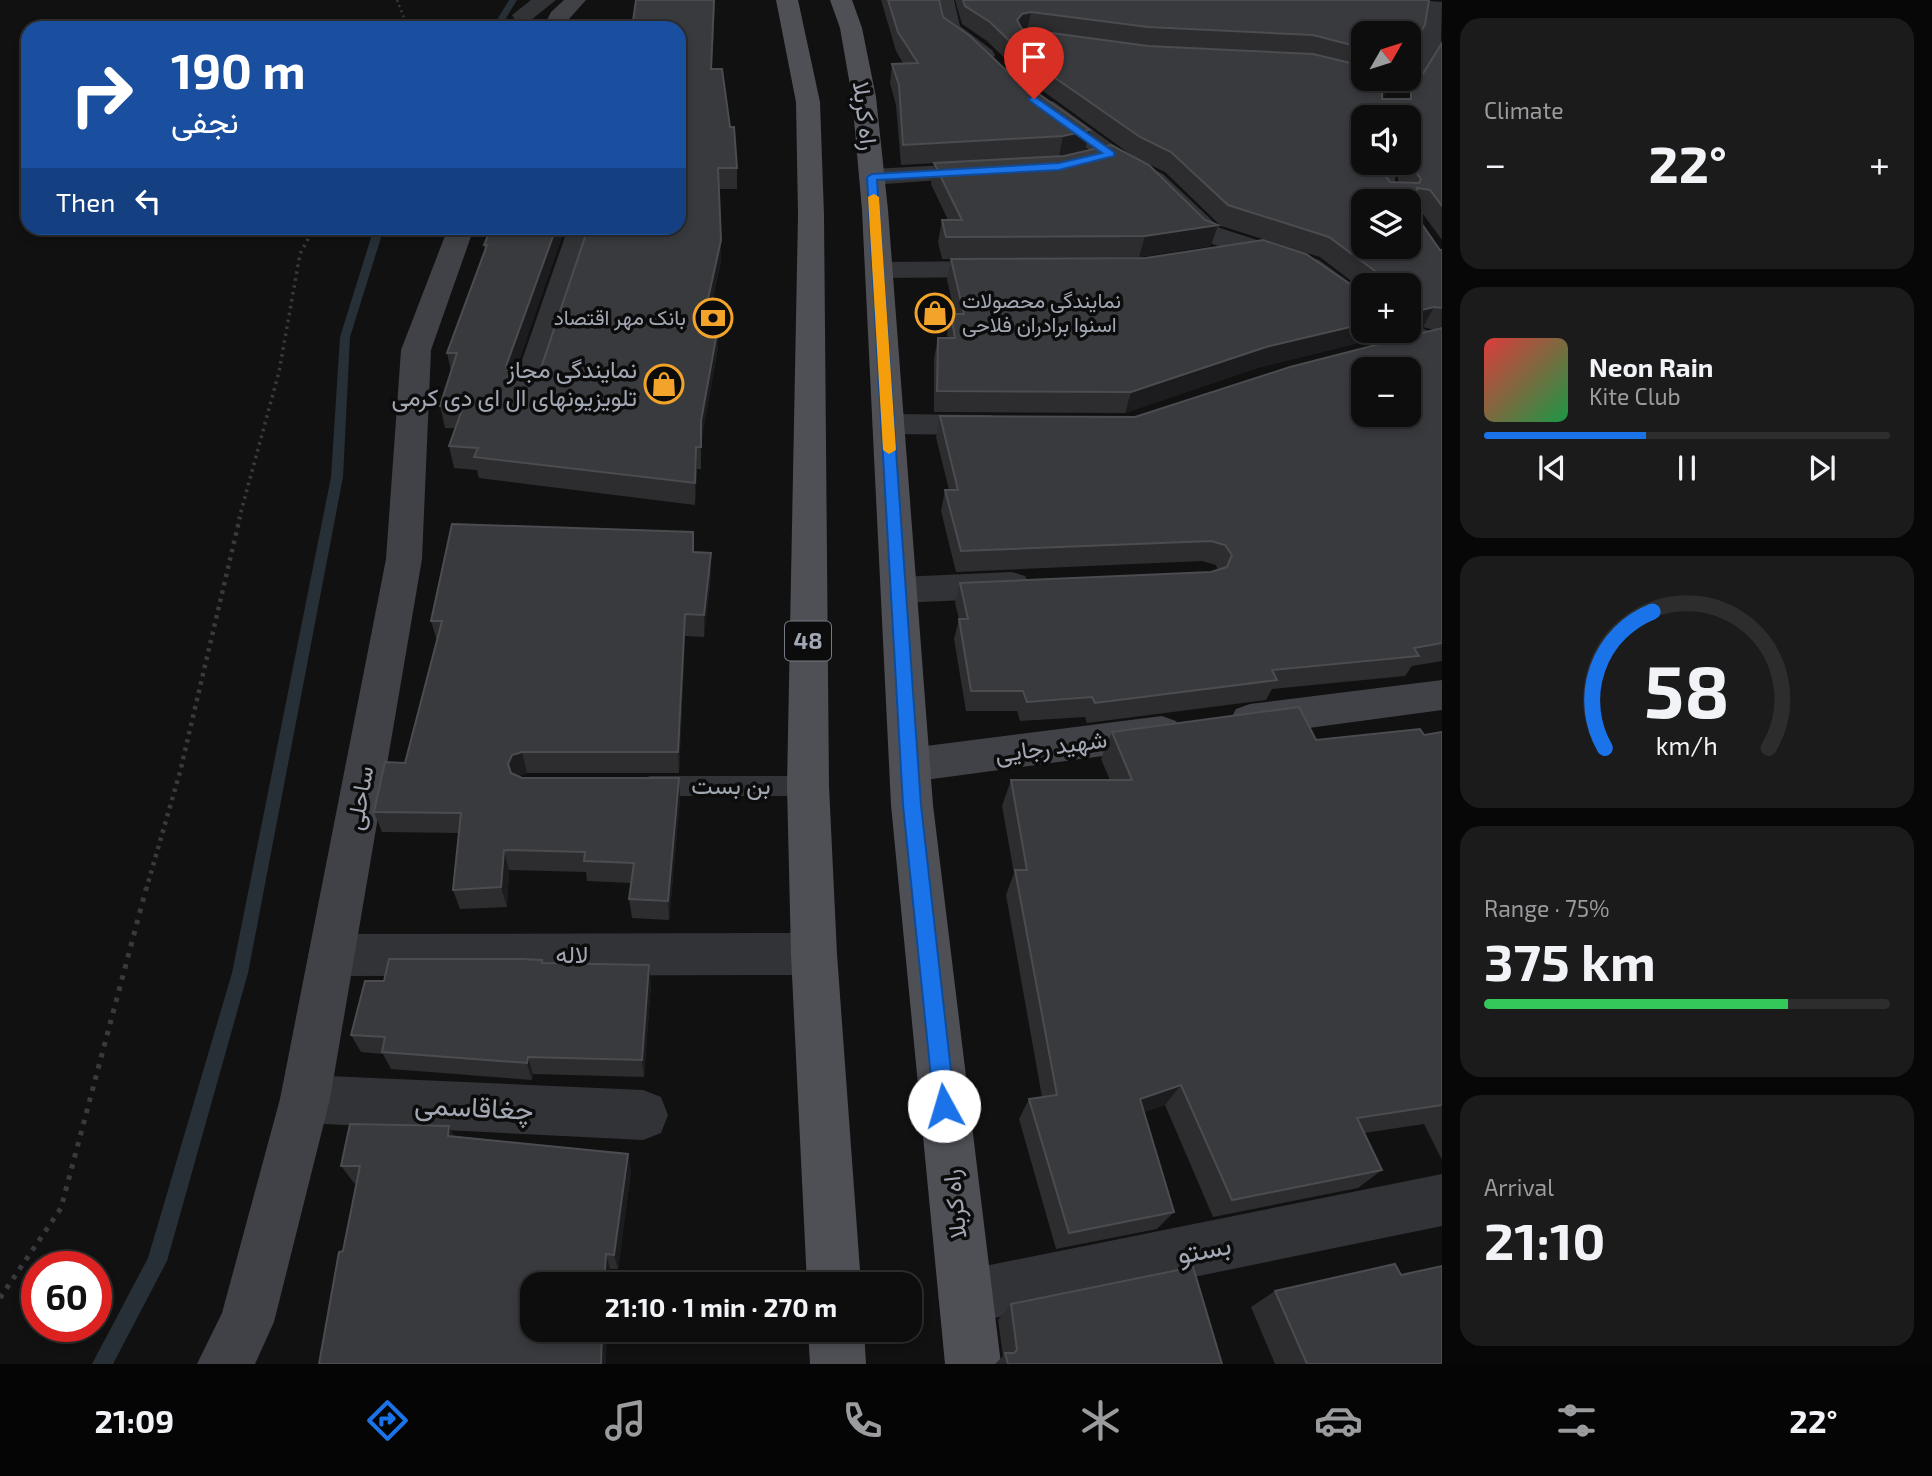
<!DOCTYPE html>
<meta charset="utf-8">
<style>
body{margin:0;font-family:"Exo 2",Vazirmatn,sans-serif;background:#1b1b1c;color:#f1f3f6;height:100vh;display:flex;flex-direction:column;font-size:26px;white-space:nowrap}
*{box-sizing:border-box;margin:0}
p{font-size:23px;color:#9a9c9e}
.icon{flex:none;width:38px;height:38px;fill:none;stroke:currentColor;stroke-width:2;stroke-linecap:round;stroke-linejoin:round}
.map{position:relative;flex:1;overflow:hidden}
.side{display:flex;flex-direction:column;gap:18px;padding:18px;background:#070708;width:490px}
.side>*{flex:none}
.top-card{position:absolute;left:21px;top:21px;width:665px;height:214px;border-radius:21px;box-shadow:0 4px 10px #0003,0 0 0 2px #2d2d2e;background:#1a4fa0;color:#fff;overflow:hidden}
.needle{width:46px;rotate:51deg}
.tools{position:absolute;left:1351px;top:21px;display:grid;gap:14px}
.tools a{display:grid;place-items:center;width:70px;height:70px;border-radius:14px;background:#0d0d0e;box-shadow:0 4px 10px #0003,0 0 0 2px #2d2d2e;font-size:35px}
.speed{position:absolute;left:21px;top:1251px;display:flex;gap:14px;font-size:35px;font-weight:700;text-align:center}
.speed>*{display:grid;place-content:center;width:91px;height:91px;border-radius:50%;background:#0d0d0e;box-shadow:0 4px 10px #0003,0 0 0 2px #2d2d2e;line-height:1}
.speed .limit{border:10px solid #d22;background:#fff;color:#111}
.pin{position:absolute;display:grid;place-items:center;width:60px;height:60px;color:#fff;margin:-72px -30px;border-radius:50% 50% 50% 0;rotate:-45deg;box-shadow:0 0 7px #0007}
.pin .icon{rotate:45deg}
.me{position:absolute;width:77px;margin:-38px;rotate:354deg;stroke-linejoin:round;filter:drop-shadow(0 0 5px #0008)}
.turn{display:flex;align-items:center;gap:24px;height:147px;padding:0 35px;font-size:32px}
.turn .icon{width:91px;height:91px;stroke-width:2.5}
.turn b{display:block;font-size:49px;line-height:60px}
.then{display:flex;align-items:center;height:66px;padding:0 35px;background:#0003;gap:14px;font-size:26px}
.big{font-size:52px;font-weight:700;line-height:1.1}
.side .widget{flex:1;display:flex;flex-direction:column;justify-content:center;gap:10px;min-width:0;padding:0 24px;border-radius:21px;background:#1b1b1c}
.side .dial{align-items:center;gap:0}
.dial svg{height:182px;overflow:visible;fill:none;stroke:#2d2d2e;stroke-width:7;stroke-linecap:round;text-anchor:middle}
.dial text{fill:#f1f3f6;stroke:none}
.song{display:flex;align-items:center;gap:21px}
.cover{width:84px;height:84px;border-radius:10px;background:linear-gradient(135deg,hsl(0 70% 55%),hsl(140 70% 35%))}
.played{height:7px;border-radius:4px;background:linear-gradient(90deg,#1a73e8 40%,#2d2d2e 40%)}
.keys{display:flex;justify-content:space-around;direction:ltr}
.heat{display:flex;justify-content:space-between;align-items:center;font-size:38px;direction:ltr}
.charge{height:10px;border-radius:5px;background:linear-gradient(90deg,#34c759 75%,#2d2d2e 0)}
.trip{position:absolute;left:520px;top:1272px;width:402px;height:70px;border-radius:21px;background:#0d0d0e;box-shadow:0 4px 10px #0003,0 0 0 2px #2d2d2e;font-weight:700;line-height:70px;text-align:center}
.dock{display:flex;height:112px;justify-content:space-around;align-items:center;background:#050506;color:#9a9c9e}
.dock .icon{width:49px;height:49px}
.dock .selected{color:#1a73e8}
.dock b{font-size:32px;color:#f1f3f6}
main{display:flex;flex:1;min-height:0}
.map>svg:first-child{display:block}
</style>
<main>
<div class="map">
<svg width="1442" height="1364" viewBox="0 0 1442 1364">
<rect width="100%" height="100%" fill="#111112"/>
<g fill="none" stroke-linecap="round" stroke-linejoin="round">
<!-- stream -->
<path fill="#273036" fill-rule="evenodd" d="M509 0H517L500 28H492Z
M374 228H384L350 337 343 477 248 973 167 1261 113 1364H92L148 1258 232 973 331 477 340 337Z"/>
<!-- path-far3 -->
<path stroke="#383a3e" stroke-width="2.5" stroke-dasharray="2 3.5" stroke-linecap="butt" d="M397 0 408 28"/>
<!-- path-far2 -->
<path stroke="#383a3e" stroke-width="3.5" stroke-dasharray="2.5 4.5" stroke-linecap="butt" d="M239 519 279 372 300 254 314 228"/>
<!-- path-far1 -->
<path stroke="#383a3e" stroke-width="4.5" stroke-dasharray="3.5 5" stroke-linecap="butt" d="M146 890 180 772 240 517"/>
<!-- path -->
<path stroke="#383a3e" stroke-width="5" stroke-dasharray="4.5 7" stroke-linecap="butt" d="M0 1298 61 1208 146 889"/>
<!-- lane -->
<path fill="#323337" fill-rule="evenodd" d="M650 776H808L817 779 820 786 817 793 808 796H650L641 793 638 786 641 779Z"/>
<!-- street -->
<path fill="#323337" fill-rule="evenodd" d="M531 0H556L531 20H515L512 15Z
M934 0H954L960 26 992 50 995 55 992 60H976L942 34Z
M1416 0 1442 2 1441 45 1417 84H1401L1397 79H1409V61L1419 45 1425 9Z
M1046 100 1054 102 1133 159 1163 174 1220 228 1319 260 1363 292V314L1353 311 1299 272 1200 240 1145 184 1115 169 1038 112 1034 107 1038 102Z
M984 163 993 166 997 171 993 176 872 185 863 182 859 177 863 172 872 169Z
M1372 163H1396L1395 181 1409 201H1383L1369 181Z
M568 228H594L542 389 538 396 527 399 516 396 512 389Z
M1002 261 1012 263 1016 269 1012 275 1002 277 879 278 869 276 865 270 869 264 879 262Z
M1409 323 1442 336V356L1397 337 1392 331H1409Z
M888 414 990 415 1001 418 1006 425 1001 432 990 435 888 434 877 431 872 424 877 417Z
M1012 572 1025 576 1030 585 1025 594 1012 598 899 603 886 599 881 590 886 581 899 577Z
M814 933 830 939 837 954 830 969 814 975 331 976 315 970 308 955 315 940 331 934Z
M305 1075 643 1090 661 1097 668 1115 661 1133 643 1140 305 1123 288 1116 280 1099 288 1082Z
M1442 1174V1226L965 1324 946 1316 938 1297 946 1278 965 1270Z"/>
<!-- secondary -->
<path fill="#404247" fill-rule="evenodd" d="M564 0H586L569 19 565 28H543L551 12Z
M448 228H474L431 350 422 559 330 1099 274 1322 255 1364H197L222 1313 280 1099 386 559 401 350Z
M1442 680V710L1250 736 1236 731 1230 720 1236 709 1250 704Z
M1162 716 1176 721 1182 732 1176 743 1162 748 910 782 896 777 890 765 896 753 910 748Z"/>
<!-- primary -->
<path fill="#4e5056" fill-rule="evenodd" d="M776 0H798L820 102 824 215 829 786 837 954 861 1284H807L791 954 787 786 798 215 796 102Z
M830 0H852L862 28 876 97 888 210 933 805 1001 1364H945L891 805 862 210 852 97 840 28Z
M808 1330H864L866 1364H810Z"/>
</g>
<!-- wall -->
<path fill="#2d2d30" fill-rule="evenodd" d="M636 0H715L712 69 737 168V189H719L721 261 707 326 718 348 701 442V469H697L695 505 479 478 477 470 454 468 449 446 455 428H445L440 406 451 371 447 353 485 251 484 245 491 228H565L513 377 523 380 536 377 679 228Z
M881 0H939L943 17 1009 73 1090 130 1085 150 1059 156 901 165 896 105 890 83 892 64 903 63 896 51Z
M955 0H1429L1425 25 1415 47V57L1409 71V33H1363V79H1395L1382 99H1409L1442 43V240L1420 210H1417V217L1440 250H1442V661L1412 666 1405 676 1272 689 1266 700 1087 723 1085 717 1020 721 1017 711H966L954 639 959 619 955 603 960 583 1211 572 1218 570 1216 565 1202 561 956 572 941 511 945 490H949L936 437 940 416 1135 417 1434 330 1423 327 1257 368 1125 413 934 412V359L938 338H948L947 335 951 314H955L947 280 951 259 1363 331 1409 285H1363V290L1320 257 1221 226 1165 172 1134 157 1025 78 987 41 962 24ZM1363 117H1409V163H1398V180L1399 183 1390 182 1363 163Z
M934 163 1211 246 1139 257 942 259 938 242 942 220H948L931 184Z
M693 532 694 552 711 553V576L704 637 685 636 679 773H527L518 776 522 778 680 799 669 920 632 918 629 899 631 883 587 881 586 872 509 870 507 907 460 909 453 890 459 833 382 832 374 812 405 763 437 641 431 621Z
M1112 732 1316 740 1424 735 1442 732V1160L1424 1124 1364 1133 1382 1170 1358 1188 1213 1217 1165 1105 1144 1112 1174 1212 1157 1229 1056 1249 1019 1119 1029 1099 1042 1097 1006 895 1014 873 1002 806 1011 780H1110L1101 759Z
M542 960 543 963 651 984 644 1077 533 1074 532 1080 391 1069 383 1054 361 1052 351 1035 384 981Z
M449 1126 454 1136 628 1154 631 1171 618 1269H610L354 1183 341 1166Z
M1401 1275 1442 1364H1275L1251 1307 1275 1291Z
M1011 1304 1222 1364H995L1003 1356 998 1320Z"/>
<!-- shaded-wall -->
<path fill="#1c1c1e" d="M714 0H715L711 89V69Z
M1031 12 1027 30 1018 32 1017 20 1022 14Z
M1425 25 1417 44 1409 57 1415 42Z
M1415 57 1409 71V58Z
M1390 79H1395L1374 111 1382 91Z
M1090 130 1085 150 1059 156 1063 136Z
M1218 225 1211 246 1139 257 1145 236Z
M556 228H565L510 388 506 366Z
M721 240V261L703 347 702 326Z
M1434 307 1423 327 1257 368 1125 413 1131 392 1266 347 1363 324V331H1409V313Z
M718 327V348L701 442V469V421Z
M696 447 697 469 695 505V483Z
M711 553V576L704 637V615Z
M685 614V636L679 773 678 752Z
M522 752 527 773 517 777 513 785 508 764 512 755Z
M679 778 680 799 669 920 668 901Z
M504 850 509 870 507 907 501 887Z
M649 965 651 984 644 1077 642 1060Z
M528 1057 533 1074 532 1080 527 1063Z
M1181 1085 1165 1105 1125 1119 1140 1099Z
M449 1126 458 1144 448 1136Z
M628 1154 631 1171 618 1269 614 1255Z
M606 1254 610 1269 609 1284H604Z
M602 1330H607L606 1364H601Z"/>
<!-- building -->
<path fill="#393a3e" stroke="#4a4c50" stroke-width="2" fill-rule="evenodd" d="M636 0H714L711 69H722L730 127H734L737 168H718L721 240 702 326 718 327 701 421V447H696L695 483 474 457 478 448 449 446 463 407 440 406 457 353H447L487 245H484L491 228H556L506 366 510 376 523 380 536 377 541 368 588 228H679V28H632Z
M888 0H939L943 17 970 36 1009 73 1090 130 1063 136 903 145 899 85 892 64 918 63 898 32Z
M963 0H1429L1425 25 1415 42V57L1409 58V33H1363V48L1313 35 1148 27 1031 12 1022 14 1017 20 1022 29 1148 46 1313 54 1363 66V79H1390L1382 91V99H1411V93L1442 43V206L1430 190 1417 188V217L1440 250H1442V308L1434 307 1409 313V285H1376L1375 271 1329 237 1228 205 1171 152 1140 137 1028 59 990 22 965 6ZM1363 117H1409V163L1421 179 1419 183 1390 182 1376 163H1363ZM1363 201H1409V247H1363Z
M1111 145 1149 165 1205 220 1218 225 1145 236 946 237 942 220H962L934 163 1064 156Z
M1263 240 1306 254 1363 293V324L1266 347 1131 392 937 391 938 338H955L951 314H964L951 259 1146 258Z
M1442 328V643L1414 648 1419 656 1272 670 1277 680 1095 703 1092 697 1027 702 1023 691H971L959 619H968L960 583 1211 572 1227 567 1232 555 1225 545 1211 541 961 551 945 490H958L940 416 1135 417 1290 367ZM1363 369H1409V415H1363Z
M452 524 693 532V552L711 553 704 615 685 614 678 752H522L512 755 508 764 511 773 522 778H679L668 901 629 899 634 863 584 861 585 852 504 850 501 887 453 890 461 813 374 812 385 762 405 763 442 621H431Z
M1299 707 1316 740 1420 729 1424 735 1442 732V1105L1357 1118 1382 1170 1232 1200 1181 1085 1140 1099 1174 1212 1069 1233 1029 1099 1057 1095 1015 870H1027L1011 780H1132L1112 732Z
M389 959H521L542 960V963L649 965 642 1060 528 1057 527 1063 382 1052 385 1037 351 1035 365 981H384Z
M350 1124 449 1126 448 1136 628 1154 614 1255 606 1254 604 1284H532V1330H602L601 1364H319L339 1252 343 1251 360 1166H341Z
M1395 1264 1401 1275 1442 1266V1364H1307L1275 1291Z
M1193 1267 1222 1364H1008L1005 1353H1014L1017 1350 1011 1304Z"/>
<!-- route -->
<path fill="#1a73e8" stroke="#114b97" stroke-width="2" d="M1034 96 1114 152V156L1059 170 877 180 921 805 955 1106 952 1113 944 1116 937 1113 934 1106 903 805 867 177 872 174 1059 163 1102 153 1030 101 1029 99Z"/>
<!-- slow -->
<path fill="#f59e0b" d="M874 194 879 197 896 450 889 454 883 450 868 197Z"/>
<!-- icons -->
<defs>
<symbol id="shop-ring" viewBox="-11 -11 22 22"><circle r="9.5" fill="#0c0c0d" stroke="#f2a329" stroke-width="1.5"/><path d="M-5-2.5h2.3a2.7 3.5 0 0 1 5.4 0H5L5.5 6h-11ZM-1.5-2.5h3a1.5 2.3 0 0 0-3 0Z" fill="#f2a329"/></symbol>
<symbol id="bank-ring" viewBox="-11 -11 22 22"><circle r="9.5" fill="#0c0c0d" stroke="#f2a329" stroke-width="1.5"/><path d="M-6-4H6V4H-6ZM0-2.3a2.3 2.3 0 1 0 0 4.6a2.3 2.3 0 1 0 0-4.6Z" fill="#f2a329"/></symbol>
</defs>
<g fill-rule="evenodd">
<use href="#shop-ring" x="913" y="291" width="44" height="44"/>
<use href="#bank-ring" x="691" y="296" width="44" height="44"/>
<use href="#shop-ring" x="642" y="362" width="44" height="44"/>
</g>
<g text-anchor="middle" stroke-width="7" stroke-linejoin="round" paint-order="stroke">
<!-- far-poi labels -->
<g font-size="21" fill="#a2a8b3" stroke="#0c0c0d" text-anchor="start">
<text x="962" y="308">نمایندگی محصولات<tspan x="962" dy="24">اسنوا برادران فلاحی</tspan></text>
<text x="686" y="325" text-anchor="end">بانک مهر اقتصاد</text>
</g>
<!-- shield labels -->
<rect fill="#0c0c0d" stroke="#757981" stroke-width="2" x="785" y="621.5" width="46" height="39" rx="5"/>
<g font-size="23" font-weight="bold" fill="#a2a8b3">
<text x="808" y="649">48</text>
</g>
<!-- street labels -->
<g font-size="24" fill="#a2a8b3" stroke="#0c0c0d">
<text transform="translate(865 116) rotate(83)" y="8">راه کربلا</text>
<text transform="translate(1051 747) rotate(-8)" y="8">شهید رجایی</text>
<text x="731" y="794">بن بست</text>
<text transform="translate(360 798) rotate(-80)" y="8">ساحلی</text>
<text x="572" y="963">لاله</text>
<text transform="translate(955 1204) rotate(-96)" y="8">راه کربلا</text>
</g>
<!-- poi labels -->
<g font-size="24" fill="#a2a8b3" stroke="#0c0c0d" text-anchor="end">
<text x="637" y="378">نمایندگی مجاز<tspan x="637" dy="28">تلویزیونهای ال ای دی کرمی</tspan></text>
</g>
<!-- near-street labels -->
<g font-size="28" fill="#a2a8b3" stroke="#0c0c0d">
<text transform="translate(474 1107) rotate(3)" y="10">چغاقاسمی</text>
<text transform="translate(1204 1249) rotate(-11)" y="10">بستو</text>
</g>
</g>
</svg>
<div class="tools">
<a><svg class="needle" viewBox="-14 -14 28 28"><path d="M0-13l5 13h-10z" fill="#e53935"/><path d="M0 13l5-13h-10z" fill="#9a9c9e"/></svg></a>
<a><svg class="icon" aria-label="sound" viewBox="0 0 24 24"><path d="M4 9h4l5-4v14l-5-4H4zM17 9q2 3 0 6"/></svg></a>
<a><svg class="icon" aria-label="layers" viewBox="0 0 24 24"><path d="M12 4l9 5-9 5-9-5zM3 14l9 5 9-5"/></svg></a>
<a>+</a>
<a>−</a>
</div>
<div class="speed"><div class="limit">60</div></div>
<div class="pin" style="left:1034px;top:99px;background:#d93025"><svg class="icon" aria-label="arrive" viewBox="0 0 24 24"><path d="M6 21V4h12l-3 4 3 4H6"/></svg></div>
<svg class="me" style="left:944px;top:1106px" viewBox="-20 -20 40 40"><circle r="19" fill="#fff"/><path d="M0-13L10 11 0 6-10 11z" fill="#1a73e8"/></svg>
<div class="trip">21:10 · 1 min · 270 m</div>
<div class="top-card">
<div class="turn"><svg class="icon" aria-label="right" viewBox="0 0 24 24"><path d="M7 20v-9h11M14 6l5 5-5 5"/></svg><div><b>190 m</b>نجفی</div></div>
<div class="then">Then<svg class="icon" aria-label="left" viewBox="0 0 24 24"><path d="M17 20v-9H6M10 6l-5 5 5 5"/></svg></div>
</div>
</div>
<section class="side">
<div class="widget"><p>Climate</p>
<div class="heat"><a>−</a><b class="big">22°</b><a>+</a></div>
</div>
<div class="widget">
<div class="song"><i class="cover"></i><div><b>Neon Rain</b><p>Kite Club</p></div></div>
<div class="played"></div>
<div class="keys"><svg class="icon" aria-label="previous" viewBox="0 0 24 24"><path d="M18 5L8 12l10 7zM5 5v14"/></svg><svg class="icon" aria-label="pause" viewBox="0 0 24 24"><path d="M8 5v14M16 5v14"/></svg><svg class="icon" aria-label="next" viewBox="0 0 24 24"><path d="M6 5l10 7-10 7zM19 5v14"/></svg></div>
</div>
<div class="widget dial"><svg viewBox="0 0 100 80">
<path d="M14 69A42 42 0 1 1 86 69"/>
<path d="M14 69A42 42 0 0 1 35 9" stroke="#1a73e8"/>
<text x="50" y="56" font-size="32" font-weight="700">58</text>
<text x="50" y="72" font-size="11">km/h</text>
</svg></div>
<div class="widget"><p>Range · 75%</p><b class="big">375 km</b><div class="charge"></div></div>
<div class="widget"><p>Arrival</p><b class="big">21:10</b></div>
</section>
</main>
<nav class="dock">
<b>21:09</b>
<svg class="icon selected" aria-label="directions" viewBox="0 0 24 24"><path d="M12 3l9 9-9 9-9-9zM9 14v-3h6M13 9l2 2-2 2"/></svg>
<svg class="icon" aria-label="music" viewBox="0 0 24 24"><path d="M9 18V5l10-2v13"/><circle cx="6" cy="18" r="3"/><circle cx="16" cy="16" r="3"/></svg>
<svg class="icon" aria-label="phone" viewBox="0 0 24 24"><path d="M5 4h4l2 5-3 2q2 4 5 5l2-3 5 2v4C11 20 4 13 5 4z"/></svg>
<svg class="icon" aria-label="climate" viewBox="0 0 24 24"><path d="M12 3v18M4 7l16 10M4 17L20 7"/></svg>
<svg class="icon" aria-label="car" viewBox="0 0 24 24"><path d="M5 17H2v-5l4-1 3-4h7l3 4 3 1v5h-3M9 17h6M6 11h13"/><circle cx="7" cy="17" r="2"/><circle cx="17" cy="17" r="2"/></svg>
<svg class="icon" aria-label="filters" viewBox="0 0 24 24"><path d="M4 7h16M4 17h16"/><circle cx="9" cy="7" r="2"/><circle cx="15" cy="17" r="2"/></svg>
<b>22°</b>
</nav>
